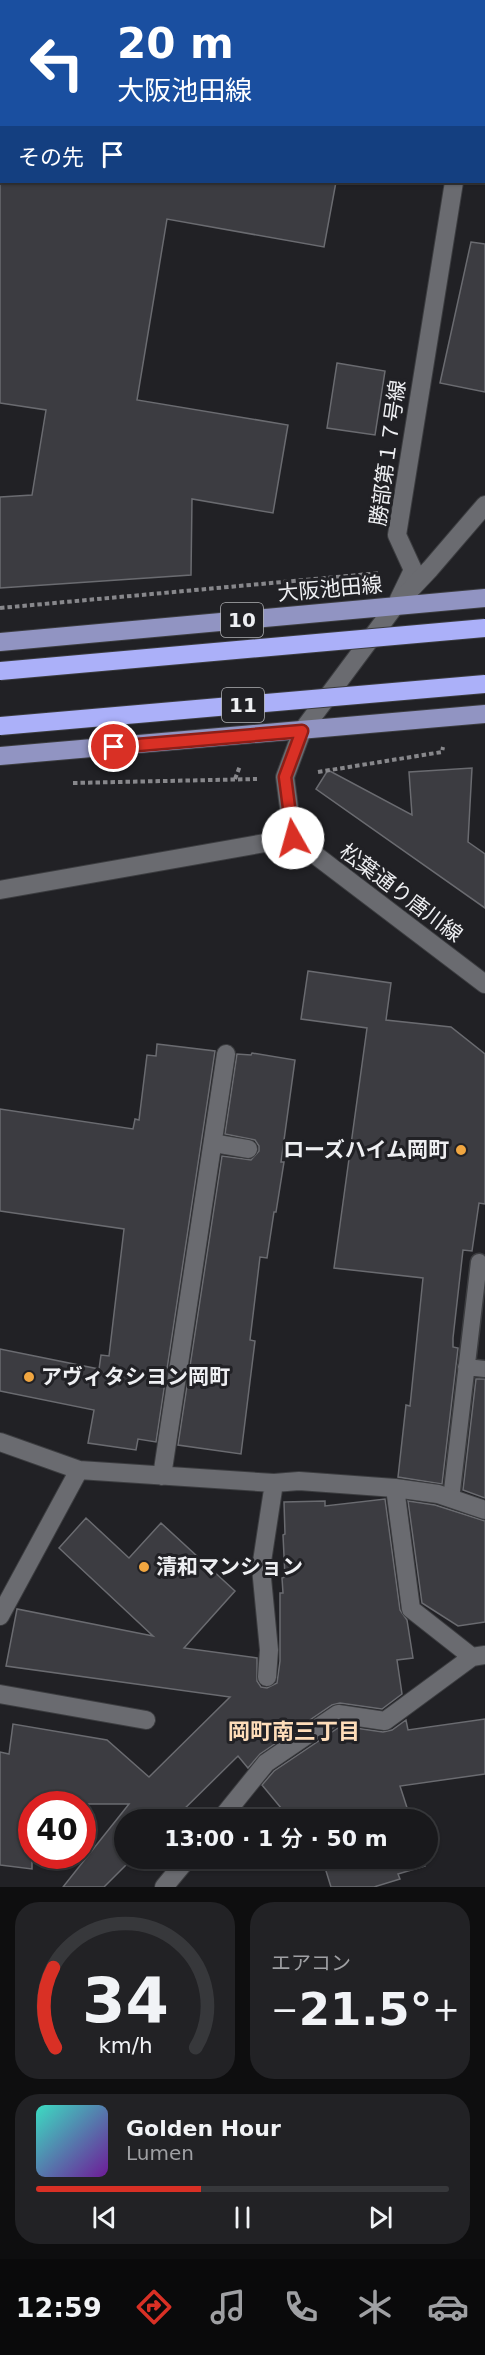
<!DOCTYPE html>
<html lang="ja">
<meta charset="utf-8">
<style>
body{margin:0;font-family:"DejaVu Sans","Noto Sans JP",sans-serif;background:#222225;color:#f1f3f6;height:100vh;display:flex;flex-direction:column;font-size:22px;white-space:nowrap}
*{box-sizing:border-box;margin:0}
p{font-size:20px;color:#9fa0a3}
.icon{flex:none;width:33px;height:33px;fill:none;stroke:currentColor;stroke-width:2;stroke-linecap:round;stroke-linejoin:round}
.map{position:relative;height:1887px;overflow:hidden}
.panel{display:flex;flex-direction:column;gap:15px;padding:15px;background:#0e0e0f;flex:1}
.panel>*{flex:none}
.hud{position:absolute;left:0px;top:0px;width:486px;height:183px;box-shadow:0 2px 4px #0004,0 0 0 2px #37383b;background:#1a4fa0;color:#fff;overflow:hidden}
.speed{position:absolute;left:18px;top:1791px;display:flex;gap:12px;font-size:30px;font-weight:700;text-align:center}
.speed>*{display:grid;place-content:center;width:78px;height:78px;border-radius:50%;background:#19191c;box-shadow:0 2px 4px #0004,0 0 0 2px #37383b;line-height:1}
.speed .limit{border:9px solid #d22;background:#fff;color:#111}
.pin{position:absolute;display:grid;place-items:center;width:51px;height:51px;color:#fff;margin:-26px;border:3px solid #fff;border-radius:50%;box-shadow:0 2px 6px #0007}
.me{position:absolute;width:66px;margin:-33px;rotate:353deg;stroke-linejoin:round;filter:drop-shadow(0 0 4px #0008)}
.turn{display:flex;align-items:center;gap:21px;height:126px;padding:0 18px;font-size:27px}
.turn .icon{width:78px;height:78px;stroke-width:2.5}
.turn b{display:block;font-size:42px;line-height:51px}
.then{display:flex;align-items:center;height:57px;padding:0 18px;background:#0003;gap:12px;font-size:22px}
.big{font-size:45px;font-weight:600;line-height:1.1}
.panel .tile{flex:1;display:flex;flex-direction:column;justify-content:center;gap:9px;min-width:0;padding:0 21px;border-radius:24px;background:#222225}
.panel .dial{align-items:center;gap:0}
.dial svg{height:156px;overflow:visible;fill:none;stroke:#37383b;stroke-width:7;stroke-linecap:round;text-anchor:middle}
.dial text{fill:#f1f3f6;stroke:none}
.song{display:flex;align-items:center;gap:18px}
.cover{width:72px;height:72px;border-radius:9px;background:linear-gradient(135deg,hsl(170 70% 55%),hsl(280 70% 35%))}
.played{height:6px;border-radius:3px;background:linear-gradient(90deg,#d93025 40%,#37383b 40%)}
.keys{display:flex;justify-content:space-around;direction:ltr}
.heat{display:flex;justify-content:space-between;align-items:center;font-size:33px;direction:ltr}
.panel .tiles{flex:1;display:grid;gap:15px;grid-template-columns:1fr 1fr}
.tile:last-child{grid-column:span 2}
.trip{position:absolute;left:114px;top:1809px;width:324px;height:60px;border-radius:30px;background:#19191c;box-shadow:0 2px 4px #0004,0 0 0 2px #37383b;font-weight:600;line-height:60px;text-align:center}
.dock{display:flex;height:96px;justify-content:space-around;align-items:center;background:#0a0a0b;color:#9fa0a3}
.dock .icon{width:42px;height:42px}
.dock .on{color:#d93025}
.dock b{font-size:27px;color:#f1f3f6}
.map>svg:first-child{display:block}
</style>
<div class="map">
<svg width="485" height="1887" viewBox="0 0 485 1887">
<rect width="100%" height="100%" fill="#212125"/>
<!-- building -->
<path fill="#3c3c41" stroke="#6a6b70" stroke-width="1.5" d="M0 182H336L324 247 167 219 137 400 288 425 273 513 192 499 191 575 0 588V497L32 495 46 410 0 403Z
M471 242 485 244V392L440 383Z
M337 363 385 371 375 435 327 428Z
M472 768 468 842 485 854V908L316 789 328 770 412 815 409 772Z
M308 971 391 983 386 1020 451 1027 485 1054V1204L479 1203 472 1251 463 1250 453 1338V1347L458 1348 442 1484 398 1477 406 1405 410 1406 423 1278 334 1268 367 1028 301 1019Z
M157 1044 215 1051 156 1442 138 1439 136 1450 88 1443 94 1410 0 1391V1349L99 1369 101 1355 109 1356 124 1229 0 1211V1109L133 1129 135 1119 139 1120 147 1055 156 1056Z
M252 1053 295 1060 281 1162H284L276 1212H274L267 1258 260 1257 250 1340 255 1341 241 1454 178 1445 222 1156 251 1160 259 1151V1146L255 1140 225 1134 237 1054 251 1055Z
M476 1379H485V1498L463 1490Z
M385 1499 400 1610 407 1620 413 1658 397 1660 402 1694 382 1709 340 1703 332 1705 260 1754 248 1768 238 1756 173 1820H124V1858H133L104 1887H63L129 1804H32V1869L0 1865V1752L9 1754 13 1724 107 1740 149 1777 230 1697 6 1666 17 1609 153 1636 59 1548 86 1518 129 1558 161 1523 235 1591 184 1648 257 1658V1681L261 1687 267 1688 277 1683 280 1661V1593H283L282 1578 285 1577 283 1535 285 1534 284 1502 325 1501V1506Z
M408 1501 435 1505 485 1521V1622L458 1626 422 1603Z
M485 1719V1774L400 1786 411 1820H310L308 1812 300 1820H291L262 1785 274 1771 341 1726 383 1732 392 1730 406 1720 408 1730Z
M322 1858H423L425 1866 398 1874 400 1879 374 1887H331Z"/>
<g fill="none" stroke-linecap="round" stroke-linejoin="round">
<defs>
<path id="lane" d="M177 0 178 2
M484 103H485
M466 1367 485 1369
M451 1499 479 1262"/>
<path id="street" d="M479 2V0
M399 599 413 570 397 535 454 182
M0 890 293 838
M213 1143 248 1149
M0 1442 79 1470
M162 1476 226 1054
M395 1488 411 1609 472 1657
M0 1616 79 1470 274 1483 299 1481 395 1488 438 1494 485 1510
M267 1677 269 1650 261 1568 274 1483
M0 1694 146 1720
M220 1820 266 1763 338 1714 385 1721 472 1657 485 1655
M164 1887 188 1858"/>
<path id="secondary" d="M485 505 430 569 395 606 302 731 285 777 293 838 485 984"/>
<path id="primary" d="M0 642 485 598
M0 756 485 714"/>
</defs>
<!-- lane casing -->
<use href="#lane" stroke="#3c3d40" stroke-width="19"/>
<!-- street casing -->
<use href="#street" stroke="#3c3d40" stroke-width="20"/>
<!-- secondary casing -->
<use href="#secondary" stroke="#3c3d40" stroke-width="20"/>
<!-- primary casing -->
<use href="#primary" stroke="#3c3d40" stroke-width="20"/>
<!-- path -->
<path stroke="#87878b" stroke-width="4" stroke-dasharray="4.5 3" stroke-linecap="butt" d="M0 608 380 573
M318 772 442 752 443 747
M235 779 240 766
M73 783 257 779"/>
<!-- lane -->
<use href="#lane" stroke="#6a6b70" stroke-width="16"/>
<!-- street -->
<use href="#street" stroke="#6a6b70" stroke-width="18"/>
<!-- secondary -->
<use href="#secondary" stroke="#6a6b70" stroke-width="18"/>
<!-- primary -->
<use href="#primary" stroke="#9194c2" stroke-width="18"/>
<defs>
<path id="highway-bridge" d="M0 671 485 628
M0 726 485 684"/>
</defs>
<!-- highway-bridge casing -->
<use href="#highway-bridge" stroke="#3c3d40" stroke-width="20" stroke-linecap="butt"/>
<!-- highway-bridge -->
<use href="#highway-bridge" stroke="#abb0f9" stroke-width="18"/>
</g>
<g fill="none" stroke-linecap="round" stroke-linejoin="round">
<defs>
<path id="route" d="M114 747 302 731 285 777 293 838"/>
</defs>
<!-- route casing -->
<use href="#route" stroke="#8d1f18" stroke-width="15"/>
<!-- route -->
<use href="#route" stroke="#d93025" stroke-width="10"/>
</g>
<!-- markers -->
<g fill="#f1a640" stroke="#212125" stroke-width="2">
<circle cx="461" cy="1150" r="6"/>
<circle cx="29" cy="1377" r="6"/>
<circle cx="144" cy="1567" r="6"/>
</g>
<g text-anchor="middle" stroke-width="6" stroke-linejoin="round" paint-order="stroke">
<!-- shield labels -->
<g fill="#212125" stroke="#b0b1b4" stroke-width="1.5">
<rect x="221" y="603" width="42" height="34" rx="4.5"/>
<rect x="222" y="688" width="42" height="34" rx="4.5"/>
</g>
<g font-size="20" font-weight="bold" fill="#eeeff2">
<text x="242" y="627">10</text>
<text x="243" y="712">11</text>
</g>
<!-- street labels -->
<g font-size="21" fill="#eeeff2" stroke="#212125">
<text transform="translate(388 453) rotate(-82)" y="7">勝部第１７号線</text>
<text transform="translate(330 589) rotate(-5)" y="7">大阪池田線</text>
<text transform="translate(401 893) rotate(37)" y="7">松葉通り唐川線</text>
</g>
<!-- poi labels -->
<g font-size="21" font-weight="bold" fill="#eeeff2" stroke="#212125" text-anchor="start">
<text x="449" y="1157" text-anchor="end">ローズハイム岡町</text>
<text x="41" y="1384">アヴィタシヨン岡町</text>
<text x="156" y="1574">清和マンション</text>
</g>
<!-- neighbourhood labels -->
<g font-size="22" font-weight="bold" fill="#feddb9" stroke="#212125">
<text x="294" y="1739">岡町南三丁目</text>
</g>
</g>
</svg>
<div class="speed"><div class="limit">40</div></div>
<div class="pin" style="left:114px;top:747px;background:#d93025"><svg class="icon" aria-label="arrive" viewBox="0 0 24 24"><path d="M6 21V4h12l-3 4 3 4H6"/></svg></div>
<svg class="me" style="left:293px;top:838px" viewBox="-20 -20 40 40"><circle r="19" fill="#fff"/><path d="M0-13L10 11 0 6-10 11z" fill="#d93025"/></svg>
<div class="trip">13:00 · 1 分 · 50 m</div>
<div class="hud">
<div class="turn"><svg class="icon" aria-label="left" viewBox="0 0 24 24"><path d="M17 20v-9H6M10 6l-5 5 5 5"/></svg><div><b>20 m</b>大阪池田線</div></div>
<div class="then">その先<svg class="icon" aria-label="arrive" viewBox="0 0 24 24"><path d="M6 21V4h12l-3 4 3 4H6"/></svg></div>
</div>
</div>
<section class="panel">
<div class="tiles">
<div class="tile dial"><svg viewBox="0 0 100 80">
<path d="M14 69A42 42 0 1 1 86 69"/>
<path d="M14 69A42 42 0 0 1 13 28" stroke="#d93025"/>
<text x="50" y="56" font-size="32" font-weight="700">34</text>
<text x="50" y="72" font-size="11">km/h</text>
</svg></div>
<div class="tile"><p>エアコン</p>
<div class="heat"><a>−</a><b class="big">21.5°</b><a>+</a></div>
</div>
<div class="tile">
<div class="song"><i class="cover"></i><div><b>Golden Hour</b><p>Lumen</p></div></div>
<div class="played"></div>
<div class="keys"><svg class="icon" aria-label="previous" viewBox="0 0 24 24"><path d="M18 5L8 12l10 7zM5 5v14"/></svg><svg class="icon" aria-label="pause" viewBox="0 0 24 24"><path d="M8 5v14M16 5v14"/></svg><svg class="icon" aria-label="next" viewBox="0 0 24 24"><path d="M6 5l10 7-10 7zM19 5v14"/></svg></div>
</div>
</div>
</section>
<nav class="dock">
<b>12:59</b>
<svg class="icon on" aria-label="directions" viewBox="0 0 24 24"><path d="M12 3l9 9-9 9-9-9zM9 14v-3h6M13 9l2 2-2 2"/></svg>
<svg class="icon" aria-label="music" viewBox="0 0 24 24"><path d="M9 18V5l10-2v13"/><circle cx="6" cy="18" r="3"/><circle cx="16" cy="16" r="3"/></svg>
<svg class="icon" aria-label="phone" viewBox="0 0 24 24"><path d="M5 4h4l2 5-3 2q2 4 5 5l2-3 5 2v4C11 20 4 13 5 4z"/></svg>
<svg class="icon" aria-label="climate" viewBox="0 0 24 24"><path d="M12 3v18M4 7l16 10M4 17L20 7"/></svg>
<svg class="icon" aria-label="car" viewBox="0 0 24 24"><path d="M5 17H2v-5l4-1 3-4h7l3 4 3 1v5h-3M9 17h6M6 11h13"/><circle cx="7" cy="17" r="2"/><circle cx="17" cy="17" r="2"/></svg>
</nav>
